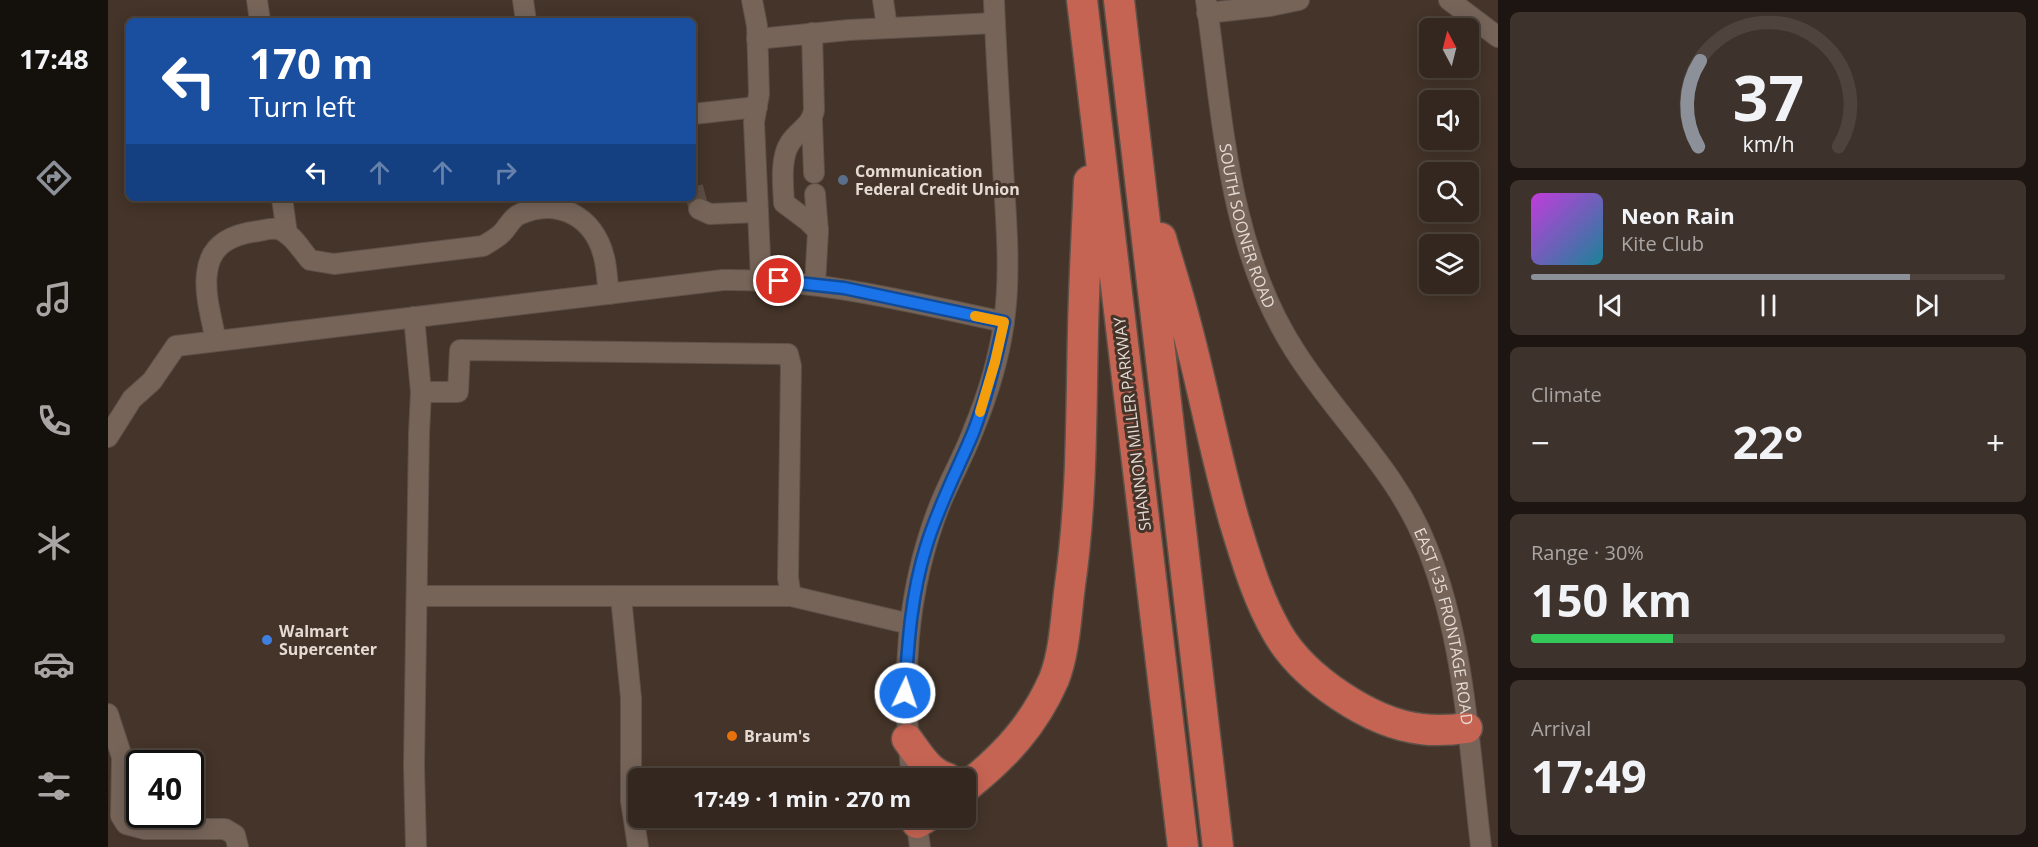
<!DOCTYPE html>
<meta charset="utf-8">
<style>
body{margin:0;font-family:"Open Sans",sans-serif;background:#3e332c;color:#f1f3f6;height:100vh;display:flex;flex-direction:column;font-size:22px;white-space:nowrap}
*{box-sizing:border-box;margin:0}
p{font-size:20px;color:#a9a5a4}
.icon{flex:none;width:33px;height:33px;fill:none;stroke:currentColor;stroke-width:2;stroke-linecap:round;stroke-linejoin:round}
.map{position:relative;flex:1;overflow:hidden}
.details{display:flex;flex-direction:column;gap:12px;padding:12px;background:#1c1511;width:540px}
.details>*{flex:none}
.guide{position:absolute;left:18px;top:18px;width:570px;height:183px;border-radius:9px;box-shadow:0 3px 15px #0003,0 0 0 2px #4e443d;background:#1a4fa0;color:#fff;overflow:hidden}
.needle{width:39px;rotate:353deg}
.tools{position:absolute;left:1311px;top:18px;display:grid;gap:12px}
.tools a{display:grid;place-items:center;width:60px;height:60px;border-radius:9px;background:#33271f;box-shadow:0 3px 15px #0003,0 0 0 2px #4e443d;font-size:30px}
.speed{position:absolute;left:18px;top:750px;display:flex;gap:12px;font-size:30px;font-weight:700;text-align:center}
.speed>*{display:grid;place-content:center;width:78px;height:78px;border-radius:50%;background:#33271f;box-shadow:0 3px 15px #0003,0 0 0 2px #4e443d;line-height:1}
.speed .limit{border:3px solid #111;border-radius:9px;background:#fff;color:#111}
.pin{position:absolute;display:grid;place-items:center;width:51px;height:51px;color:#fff;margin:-26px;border:3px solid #fff;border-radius:50%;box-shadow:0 2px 6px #0007}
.me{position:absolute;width:66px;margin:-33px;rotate:3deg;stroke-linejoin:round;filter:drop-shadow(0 0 4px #0008)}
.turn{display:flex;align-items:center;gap:21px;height:126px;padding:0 24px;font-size:27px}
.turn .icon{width:78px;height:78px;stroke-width:2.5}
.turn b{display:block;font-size:42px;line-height:51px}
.lanes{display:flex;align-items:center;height:57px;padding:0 24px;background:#0003;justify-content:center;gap:30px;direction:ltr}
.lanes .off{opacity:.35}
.big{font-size:45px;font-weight:700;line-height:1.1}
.details .card{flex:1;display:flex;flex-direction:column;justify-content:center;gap:9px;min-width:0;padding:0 21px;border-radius:9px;background:#3e332c}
.details .dial{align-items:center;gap:0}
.dial svg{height:156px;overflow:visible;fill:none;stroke:#4e443d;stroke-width:7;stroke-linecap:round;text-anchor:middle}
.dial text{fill:#f1f3f6;stroke:none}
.song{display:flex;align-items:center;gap:18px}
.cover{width:72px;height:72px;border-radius:9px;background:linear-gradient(135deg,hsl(290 70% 55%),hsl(190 70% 35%))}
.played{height:6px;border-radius:3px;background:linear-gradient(90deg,#8c9099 80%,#4e443d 80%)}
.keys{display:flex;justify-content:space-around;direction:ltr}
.heat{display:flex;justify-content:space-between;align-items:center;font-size:33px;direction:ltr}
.charge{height:9px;border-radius:4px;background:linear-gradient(90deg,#34c759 30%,#4e443d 0)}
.trip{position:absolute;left:520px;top:768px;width:348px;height:60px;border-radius:9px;background:#33271f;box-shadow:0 3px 15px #0003,0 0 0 2px #4e443d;font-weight:700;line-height:60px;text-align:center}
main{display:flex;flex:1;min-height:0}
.tab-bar{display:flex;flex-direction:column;width:108px;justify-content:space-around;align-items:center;background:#14100c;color:#a9a5a4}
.tab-bar .icon{width:42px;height:42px}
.tab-bar .active{color:#8c9099}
.tab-bar b{font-size:27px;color:#f1f3f6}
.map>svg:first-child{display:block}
</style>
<main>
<nav class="tab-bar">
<b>17:48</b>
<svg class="icon active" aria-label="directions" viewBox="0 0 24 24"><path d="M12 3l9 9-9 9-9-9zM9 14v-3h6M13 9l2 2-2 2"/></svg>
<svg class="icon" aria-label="music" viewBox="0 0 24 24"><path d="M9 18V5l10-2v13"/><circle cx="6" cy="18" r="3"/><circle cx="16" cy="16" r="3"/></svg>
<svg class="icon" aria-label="phone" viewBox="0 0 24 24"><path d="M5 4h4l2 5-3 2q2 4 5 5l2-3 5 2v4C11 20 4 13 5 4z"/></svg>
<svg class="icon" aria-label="climate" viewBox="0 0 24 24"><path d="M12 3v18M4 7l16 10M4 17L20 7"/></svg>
<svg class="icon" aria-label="car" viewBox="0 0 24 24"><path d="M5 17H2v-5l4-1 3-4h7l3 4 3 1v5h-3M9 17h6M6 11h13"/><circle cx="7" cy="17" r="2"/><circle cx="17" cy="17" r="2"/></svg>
<svg class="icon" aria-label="filters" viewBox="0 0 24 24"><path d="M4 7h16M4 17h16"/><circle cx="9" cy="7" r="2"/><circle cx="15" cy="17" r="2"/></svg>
</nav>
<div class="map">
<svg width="1390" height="847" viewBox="0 0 1390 847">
<rect width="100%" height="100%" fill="#443429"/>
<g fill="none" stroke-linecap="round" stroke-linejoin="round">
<!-- minor-tunnel -->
<path stroke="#5c4d43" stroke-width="20" stroke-dasharray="20 10" stroke-linecap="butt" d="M585 187 591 209"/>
<defs>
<g id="minor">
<path d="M149 0 152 21"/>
<path d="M415 0 418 21"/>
<path d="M644 0 649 26 650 58 651 94 646 122 653 279"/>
<path d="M775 0 779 27"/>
<path id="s1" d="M1098 0C1115 119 1120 247 1187 351 1230 419 1289 470 1319 547 1357 641 1361 747 1373 847"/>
<path d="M1341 0 1390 37"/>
<path d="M1099 13 1162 6 1191 0"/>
<path d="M704 33 706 110C703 127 691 129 682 143 672 158 675 185 676 203L700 221 710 231 707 285"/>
<path d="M649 39 741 30 887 23"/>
<path d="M585 114 649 107"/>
<path d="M704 121 706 173"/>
<path d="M707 194 710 231"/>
<path d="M174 198 179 234"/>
<path d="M591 209 602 214 650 212"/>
<path d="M306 317 313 392 311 433 306 766 308 847"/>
<path d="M108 341C104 320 96 294 99 273 102 244 124 234 151 231 156 230 163 228 169 229 183 231 193 250 202 260L226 264 375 246C382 242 389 238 394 233 400 227 403 219 410 215 448 197 486 215 496 257 499 268 499 282 501 294"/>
<path d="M313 392H350L352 350 680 354 683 366 680 578 683 596"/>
<path d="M0 437 24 399 44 381 68 346 615 280C714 279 801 302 896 322"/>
<path d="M309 596H683L802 624"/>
<path d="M513 597 523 698V801L530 847"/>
<path d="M0 714 14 757 13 816 18 824 37 829H117L127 835 130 847"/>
<path d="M804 778C793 684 797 591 833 502 843 478 856 455 865 431 879 397 891 359 896 322 903 272 898 218 895 168 892 112 888 56 886 0"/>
<path d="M808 818 812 847"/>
</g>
<path id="highway" d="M974 0 1075 847
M1011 0 1110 847
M1053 238C1061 266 1070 293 1077 321 1095 387 1107 454 1126 520 1138 559 1149 598 1170 634 1196 678 1262 723 1313 729 1328 731 1344 730 1359 728
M799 739C811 755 820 772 839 778
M858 787C897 756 926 725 946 679 957 651 958 615 962 585 974 501 973 416 975 331 976 281 979 231 981 181
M809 823 817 818"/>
</defs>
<!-- minor casing -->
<use href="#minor" stroke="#5e5148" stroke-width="22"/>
<!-- highway casing -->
<use href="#highway" stroke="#5e5148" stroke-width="33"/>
<!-- minor -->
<use href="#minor" stroke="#766459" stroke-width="20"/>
<!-- highway -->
<use href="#highway" stroke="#c66453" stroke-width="30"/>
</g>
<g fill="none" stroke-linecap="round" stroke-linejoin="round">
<defs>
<path id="route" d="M671 281 736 288 896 322C888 359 879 397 865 433 849 471 830 507 818 547 803 595 800 644 797 693"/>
</defs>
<!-- route casing -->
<use href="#route" stroke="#114b97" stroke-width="15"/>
<!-- route -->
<use href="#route" stroke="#1a73e8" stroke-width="10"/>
<!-- slow -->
<path stroke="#f59e0b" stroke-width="10" d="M867 316 896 322 887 362 872 412"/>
</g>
<!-- markers -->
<circle fill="#5c6f8a" stroke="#443429" stroke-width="2" cx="735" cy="180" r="6"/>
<circle fill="#3f7fe0" stroke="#443429" stroke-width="2" cx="159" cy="640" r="6"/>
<circle fill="#e8710a" stroke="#443429" stroke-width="2" cx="624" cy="736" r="6"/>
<g text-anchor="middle" stroke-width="6" stroke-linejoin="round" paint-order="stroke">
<!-- poi labels -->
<g font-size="16" font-weight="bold" fill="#e5dbd4" stroke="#443429" text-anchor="start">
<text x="747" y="177">Communication<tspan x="747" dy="18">Federal Credit Union</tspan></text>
<text x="171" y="637">Walmart<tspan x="171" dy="18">Supercenter</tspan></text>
<text x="636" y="742">Braum's</text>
</g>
<!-- street labels -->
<g font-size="16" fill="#e5dbd4" stroke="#443429">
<text dy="6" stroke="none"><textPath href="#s1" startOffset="230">SOUTH SOONER ROAD</textPath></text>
<text transform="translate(1024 424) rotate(-97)" y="6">SHANNON MILLER PARKWAY</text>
<text dy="6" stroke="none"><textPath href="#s1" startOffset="684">EAST I-35 FRONTAGE ROAD</textPath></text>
</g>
</g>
</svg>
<div class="tools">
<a><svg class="needle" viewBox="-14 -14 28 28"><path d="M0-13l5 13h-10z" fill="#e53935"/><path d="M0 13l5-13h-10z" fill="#a9a5a4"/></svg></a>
<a><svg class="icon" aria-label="sound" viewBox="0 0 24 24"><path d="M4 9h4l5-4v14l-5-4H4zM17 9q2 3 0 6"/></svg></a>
<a><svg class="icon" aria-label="search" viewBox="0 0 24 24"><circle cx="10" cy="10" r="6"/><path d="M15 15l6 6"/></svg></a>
<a><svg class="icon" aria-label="layers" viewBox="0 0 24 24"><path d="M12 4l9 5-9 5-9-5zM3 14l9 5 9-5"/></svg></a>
</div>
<div class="speed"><div class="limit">40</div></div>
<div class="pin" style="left:671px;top:281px;background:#d93025"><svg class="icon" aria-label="arrive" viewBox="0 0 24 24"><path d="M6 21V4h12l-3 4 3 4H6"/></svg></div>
<svg class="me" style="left:797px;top:693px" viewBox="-20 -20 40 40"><circle r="17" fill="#1a73e8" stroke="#fff" stroke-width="3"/><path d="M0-11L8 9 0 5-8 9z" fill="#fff"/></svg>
<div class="trip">17:49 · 1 min · 270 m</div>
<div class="guide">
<div class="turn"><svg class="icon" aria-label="left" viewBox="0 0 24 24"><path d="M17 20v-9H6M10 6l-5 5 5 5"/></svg><div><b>170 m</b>Turn left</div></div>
<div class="lanes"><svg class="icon" aria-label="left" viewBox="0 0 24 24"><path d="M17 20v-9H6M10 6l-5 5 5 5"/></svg><svg class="icon off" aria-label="ahead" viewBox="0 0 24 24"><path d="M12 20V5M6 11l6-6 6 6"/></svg><svg class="icon off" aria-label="ahead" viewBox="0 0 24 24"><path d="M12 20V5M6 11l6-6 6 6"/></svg><svg class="icon off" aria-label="right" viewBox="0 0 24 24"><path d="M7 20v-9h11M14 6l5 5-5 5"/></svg></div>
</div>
</div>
<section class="details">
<div class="card dial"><svg viewBox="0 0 100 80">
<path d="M14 69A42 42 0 1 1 86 69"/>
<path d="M14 69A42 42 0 0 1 15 25" stroke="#8c9099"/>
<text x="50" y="56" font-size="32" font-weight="700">37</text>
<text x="50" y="72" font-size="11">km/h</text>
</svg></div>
<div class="card">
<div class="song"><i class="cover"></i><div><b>Neon Rain</b><p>Kite Club</p></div></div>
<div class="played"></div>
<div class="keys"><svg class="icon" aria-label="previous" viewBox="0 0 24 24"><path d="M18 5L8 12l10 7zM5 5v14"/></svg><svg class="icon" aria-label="pause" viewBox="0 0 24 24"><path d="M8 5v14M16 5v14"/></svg><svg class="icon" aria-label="next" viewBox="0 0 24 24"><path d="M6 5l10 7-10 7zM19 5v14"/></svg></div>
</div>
<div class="card"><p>Climate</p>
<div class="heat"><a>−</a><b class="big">22°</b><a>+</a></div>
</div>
<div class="card"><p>Range · 30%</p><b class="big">150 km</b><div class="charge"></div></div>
<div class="card"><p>Arrival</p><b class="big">17:49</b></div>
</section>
</main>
